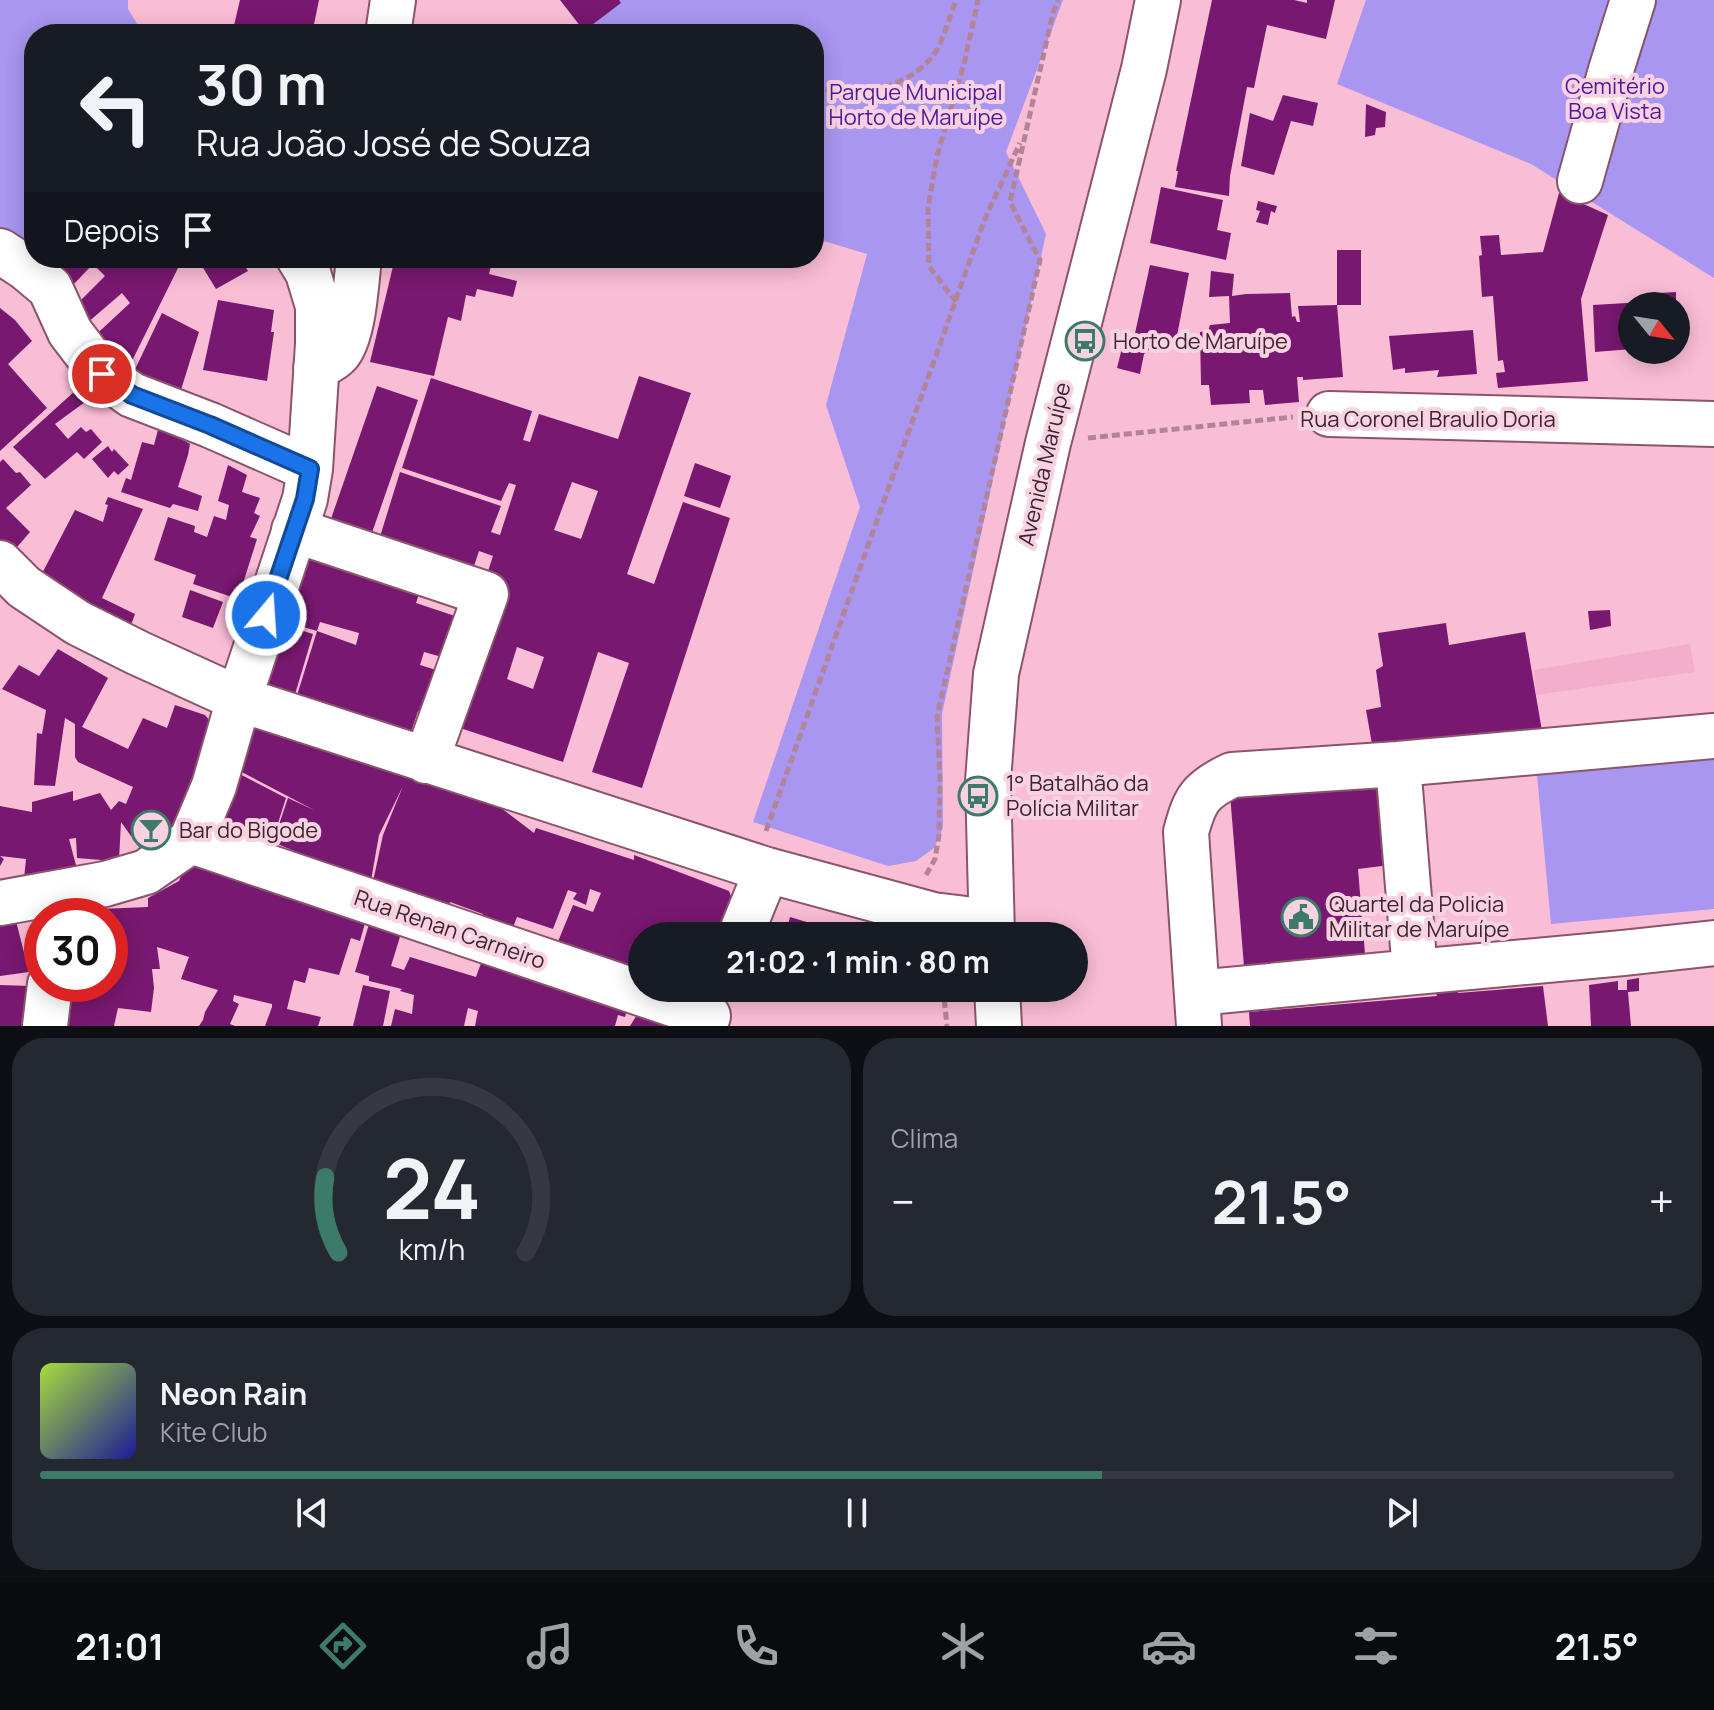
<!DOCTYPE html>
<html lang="pt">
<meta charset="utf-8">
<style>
body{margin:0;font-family:Manrope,sans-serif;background:#242831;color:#f1f3f6;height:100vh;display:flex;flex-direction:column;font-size:30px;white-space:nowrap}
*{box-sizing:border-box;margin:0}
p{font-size:26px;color:#9ea1a6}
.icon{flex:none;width:44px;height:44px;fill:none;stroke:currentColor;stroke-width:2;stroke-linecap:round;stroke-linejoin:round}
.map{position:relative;height:1026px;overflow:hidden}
.side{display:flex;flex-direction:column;gap:12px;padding:12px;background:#0d0f14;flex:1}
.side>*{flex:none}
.hud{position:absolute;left:24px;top:24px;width:800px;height:244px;border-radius:32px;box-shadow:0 4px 20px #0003;background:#171b24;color:#f1f3f6;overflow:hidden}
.needle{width:52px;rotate:120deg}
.fabs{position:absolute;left:1618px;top:292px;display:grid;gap:16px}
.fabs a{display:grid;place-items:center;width:72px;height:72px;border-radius:50%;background:#171b24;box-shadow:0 4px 20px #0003;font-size:40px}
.speed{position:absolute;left:24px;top:898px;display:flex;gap:16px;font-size:40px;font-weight:700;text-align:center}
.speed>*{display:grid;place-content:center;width:104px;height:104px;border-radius:50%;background:#171b24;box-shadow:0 4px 20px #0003;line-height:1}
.speed .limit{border:12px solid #d22;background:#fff;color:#111}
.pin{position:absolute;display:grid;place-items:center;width:68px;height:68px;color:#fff;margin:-34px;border:4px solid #fff;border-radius:50%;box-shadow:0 2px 8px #0007}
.me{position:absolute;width:88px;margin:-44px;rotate:18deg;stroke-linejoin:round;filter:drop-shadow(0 0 6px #0008)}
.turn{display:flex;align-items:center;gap:28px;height:168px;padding:0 40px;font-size:36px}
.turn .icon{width:104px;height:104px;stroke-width:2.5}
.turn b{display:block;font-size:56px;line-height:68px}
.then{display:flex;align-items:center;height:76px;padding:0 40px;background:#0003;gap:16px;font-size:30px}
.big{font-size:60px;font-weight:700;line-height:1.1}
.side .card{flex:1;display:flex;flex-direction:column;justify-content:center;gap:12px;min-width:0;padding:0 28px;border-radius:32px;background:#242831}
.side .dial{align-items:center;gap:0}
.dial svg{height:208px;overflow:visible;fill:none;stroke:#363941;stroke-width:7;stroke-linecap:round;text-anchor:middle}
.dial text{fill:#f1f3f6;stroke:none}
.song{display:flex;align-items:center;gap:24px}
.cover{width:96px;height:96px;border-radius:12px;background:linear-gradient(135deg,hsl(80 70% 55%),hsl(240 70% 35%))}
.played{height:8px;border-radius:4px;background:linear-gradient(90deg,#3c7b69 65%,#363941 65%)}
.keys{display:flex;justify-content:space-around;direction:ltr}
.heat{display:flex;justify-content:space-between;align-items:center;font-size:44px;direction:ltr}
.side .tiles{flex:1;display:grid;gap:12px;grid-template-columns:1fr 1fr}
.card:last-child{grid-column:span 2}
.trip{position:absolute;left:628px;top:922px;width:460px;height:80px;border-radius:40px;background:#171b24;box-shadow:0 4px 20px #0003;font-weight:700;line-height:80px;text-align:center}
.tabs{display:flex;height:128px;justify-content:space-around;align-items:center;background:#090b0e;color:#9ea1a6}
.tabs .icon{width:56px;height:56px}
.tabs .current{color:#3c7b69}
.tabs b{font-size:36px;color:#f1f3f6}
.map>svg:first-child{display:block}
</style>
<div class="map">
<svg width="1714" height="1026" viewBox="0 0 1714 1026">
<rect width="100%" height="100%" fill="#fabdd6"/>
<!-- built -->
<path fill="#f2aecb" d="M1690 644 1695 672 1536 695 1534 670Z"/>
<!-- green -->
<path fill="#a996f0" d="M0 0H128V9L143 34H34V258H56L41 272 0 244Z
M573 0H1063L1006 152 1046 234 942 714 943 828 934 848 916 861 888 866 753 822 860 507 826 405 867 254 814 238V34H588Z
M1366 0H1714V278L1531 164 1337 84Z
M1714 757V909L1551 924 1537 775Z"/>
<!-- building -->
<path fill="#791870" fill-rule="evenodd" d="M240 0H319L312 34H232Z
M560 0H619L621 3 584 31Z
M1212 0H1294L1307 3V0H1335L1326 39 1267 25 1254 88 1247 87 1230 176 1229 196 1175 187 1178 171H1176Z
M1283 95 1318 103 1313 126 1291 121 1274 175 1241 166 1250 113 1273 121Z
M1366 104 1386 112 1385 127 1376 128 1375 135 1365 137Z
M1161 187 1223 200 1217 230 1231 233 1226 260 1150 243Z
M1559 193 1608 215 1581 299 1588 381 1498 388 1496 373 1505 372 1503 360 1498 361 1493 296 1482 297 1479 256 1482 255 1480 236 1499 235 1501 255 1543 252Z
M1258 201 1277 206 1275 213 1271 211 1268 225 1256 222 1260 211 1256 210Z
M1337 250H1361V305H1337Z
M62 258H183L124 377 88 342 130 303 122 293 79 330 72 309 105 276 93 264 73 285 54 267Z
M197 258H240L248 271 216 289Z
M395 258H493L489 274 517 281 513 297 477 289 475 297 466 295 461 321 448 317 434 376 370 362Z
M1150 265 1189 273 1176 341 1160 340 1144 354 1140 374 1117 368 1123 344 1132 347Z
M1211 271 1234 274 1232 296 1246 294 1290 293 1292 317 1295 316 1297 322H1300L1298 306 1337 305 1343 377 1303 380V377H1297L1299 402 1265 405 1263 390H1249L1250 403 1211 405 1209 385H1201L1200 332 1208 331 1210 325 1230 323 1229 296 1209 297Z
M1676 292V306H1632V349L1595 352 1593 305 1660 301 1659 293Z
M218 300 274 310 271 332H274L267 381 203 370Z
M0 308 15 320 32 341 8 364 47 408 0 451Z
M162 313 199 332 175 409 127 386Z
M1473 330 1477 374 1437 377 1439 370 1405 373V368L1393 370 1389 336Z
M639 376 691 393 627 574 654 584 683 502 730 518 642 788 592 772 629 663 598 652 563 762 439 721 493 556 479 551 467 587 374 556 400 472 501 506 491 532 500 535 516 485 509 483 501 501 402 468 431 378 532 411 523 440 530 442 539 414 618 439ZM572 482 598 491 581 539 554 530ZM517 647 544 657 533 689 507 679Z
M377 386 418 400 365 553 324 539Z
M75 391 85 402 55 424 68 439 81 427 86 432 91 429 102 442 84 459 77 452 45 479 13 447Z
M159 426 190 444 188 455 178 487 202 496 198 511 173 504 170 508 121 492 126 478 131 480 142 442 154 445Z
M108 446 112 452 114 449 129 465 118 475 114 471 108 478 92 459Z
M3 459 16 473 20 472 31 485 6 508 30 532 6 560 0 555V462Z
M695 463 731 476 720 508 684 496Z
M228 465 247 475 242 492 260 498 254 513 260 516 250 537 257 539 238 599 193 584 196 575 154 560 168 517 195 526 194 532 207 537 214 516 226 520 229 505 218 501Z
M108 497 143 509 102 598 135 614 126 639 35 587 75 510 103 522 108 505 105 504Z
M292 550 420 591 416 603 455 616 442 657 424 652 420 665 436 670 422 712 418 711 409 738 295 702 317 631 356 645 359 633 320 622 317 631 272 618Z
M190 590 223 602 213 628 182 617Z
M1610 610 1611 626 1590 630 1588 611Z
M271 621 313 634 293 701 250 688Z
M1446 623 1449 645 1525 632 1542 731 1401 755 1398 742 1372 744 1366 710 1381 707 1376 670 1383 666 1378 633Z
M58 649 108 678 82 727 128 749 143 718 167 728 175 705 205 715 211 722 192 778 183 799 187 801 173 828H170L141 850 121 822 119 860 113 861 77 858 76 838 69 839 77 869 24 879 26 859 0 856 4 859 0 866V806L32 812V802L73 791V801L100 793 111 810 119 801 126 804 133 787 78 762 75 757V724L65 718 55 786 34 785 37 733 42 734 46 710 2 689 19 665 39 676Z
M250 722 339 749 377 759 488 798 534 833 536 828 634 860V855L729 891 734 904 724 936H642V988H696L691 1000 674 994 669 1001 550 961 573 905 593 912 601 893 590 889 586 905 573 899 577 893 568 890 553 929 517 917 508 940 476 932 483 914 450 902 445 918 404 903 372 886 383 835 403 786 379 835 370 886 331 880 303 872 308 857 273 842 288 798 314 810 234 768Z
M234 771 286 798 272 842 216 824Z
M1385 782 1390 865 1358 869 1366 966 1245 979 1230 794Z
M189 857 367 916 360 941 351 938 339 975 309 968 305 983 294 980 287 1009 321 1017 318 1026H265L272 1007V1004L234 995 233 1001 239 1004 230 1024 235 1026H199L203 1020 205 1012 218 990 181 979 189 957 157 947 160 969H152L154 988 151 1012 118 1008 114 1026H57L66 984H110V916H77L76 910 148 907V898L179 881Z
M371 917 403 927 391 966 404 970 410 957 476 977 484 955 628 1006 625 1017 618 1015 615 1026H475L478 1011 468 1008 464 1026H391L395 1009 412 1014 414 995 400 991 402 989 369 981V976L355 972Z
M790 917 820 926 816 936H785Z
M16 921 29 972 0 976V924Z
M1639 978V991L1628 992 1631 1026H1591L1589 985 1618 981V990H1627V980Z
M0 985 31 986 27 1026H0Z
M363 985 390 991 383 1026H353Z
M1543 986 1548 1026H1250L1249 1012 1437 996 1435 989 1458 987V993Z
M640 1010 664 1026H630Z"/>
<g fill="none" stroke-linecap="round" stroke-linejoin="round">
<defs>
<path id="minor" d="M388 34 393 0
M1580 181 1611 70 1633 0
M0 251 26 268 50 288 70 332 102 374 132 395 210 425 310 469 305 499 239 699 214 786 191 841 146 872 105 884 0 903
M299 258 308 273 318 306V344L310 469
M316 368C323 364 333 360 338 354 354 336 356 282 359 258
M1329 414 1714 424
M294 530 486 594 426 761
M0 563 24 587 78 623 138 653 239 699 767 870 933 915 991 922
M1398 764 1415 972 1623 953 1714 943
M191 841 708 1016
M740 936 767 870
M1197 993 1415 972
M45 1026 50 984
M1199 1026 1186 832C1195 799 1200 790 1232 775L1398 764 1714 736"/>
<path id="major" d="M992 936 988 781 996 674 1048 443 1144 69 1158 0
M997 988 999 1026"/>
</defs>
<!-- minor casing -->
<use href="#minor" stroke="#8a556c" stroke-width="48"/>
<!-- major casing -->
<use href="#major" stroke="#8a556c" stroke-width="48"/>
<!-- path -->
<path stroke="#b38497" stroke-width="5" stroke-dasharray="8 4" stroke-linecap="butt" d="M814 85C850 103 912 87 935 53 943 41 950 15 956 0
M956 302 929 266 928 208 937 156 964 64 978 0
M1088 438 1293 417
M766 831 984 221 1020 143
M926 875 935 859 939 835 940 778 937 717 1040 260 1010 202 1053 13 1058 0
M943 988 947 1026
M944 991 963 989"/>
<!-- minor -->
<use href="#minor" stroke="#fff" stroke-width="44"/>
<!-- major -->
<use href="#major" stroke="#fff" stroke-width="44"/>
</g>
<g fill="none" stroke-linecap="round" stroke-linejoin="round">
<defs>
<path id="route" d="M102 374 132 395 210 425 310 469 305 499 266 615"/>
</defs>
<!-- route casing -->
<use href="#route" stroke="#114b97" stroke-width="20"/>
<!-- route -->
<use href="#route" stroke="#1a73e8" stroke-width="14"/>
</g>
<!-- icons -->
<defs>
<symbol id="bus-ring" viewBox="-11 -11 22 22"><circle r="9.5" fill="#f8d2e1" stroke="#3c7b69" stroke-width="1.5"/><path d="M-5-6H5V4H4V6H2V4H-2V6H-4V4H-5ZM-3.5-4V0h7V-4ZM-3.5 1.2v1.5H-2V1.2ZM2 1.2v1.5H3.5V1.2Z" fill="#3c7b69"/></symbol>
<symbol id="bar-ring" viewBox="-11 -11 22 22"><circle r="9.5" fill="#f8d2e1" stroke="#3c7b69" stroke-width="1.5"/><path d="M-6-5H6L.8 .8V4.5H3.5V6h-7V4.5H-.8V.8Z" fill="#3c7b69"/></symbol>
<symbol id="civic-ring" viewBox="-11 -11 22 22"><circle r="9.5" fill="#f8d2e1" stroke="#3c7b69" stroke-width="1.5"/><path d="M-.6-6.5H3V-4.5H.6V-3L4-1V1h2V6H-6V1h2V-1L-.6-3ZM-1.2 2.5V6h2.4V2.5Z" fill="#3c7b69"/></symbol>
</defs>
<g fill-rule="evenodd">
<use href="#bus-ring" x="1063" y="319" width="44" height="44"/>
<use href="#bus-ring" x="956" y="774" width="44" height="44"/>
<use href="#bar-ring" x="129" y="808" width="44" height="44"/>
<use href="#civic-ring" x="1279" y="895" width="44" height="44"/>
</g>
<g text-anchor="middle" stroke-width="8" stroke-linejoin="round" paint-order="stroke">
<!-- park labels -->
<g font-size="22" fill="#4d189f" stroke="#f8d2e1">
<text x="1615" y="94">Cemitério<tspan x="1615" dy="25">Boa Vista</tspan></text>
<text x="916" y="100">Parque Municipal<tspan x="916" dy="25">Horto de Maruípe</tspan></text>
</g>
<!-- poi labels -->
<g font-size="22" fill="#3d252f" stroke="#f8d2e1" text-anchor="start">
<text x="1113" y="349">Horto de Maruípe</text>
<text x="1006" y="791">1° Batalhão da<tspan x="1006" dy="25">Polícia Militar</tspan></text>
<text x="179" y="838">Bar do Bigode</text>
<text x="1329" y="912">Quartel da Policia<tspan x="1329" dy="25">Militar de Maruípe</tspan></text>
</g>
<!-- street labels -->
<g font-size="22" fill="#3d252f" stroke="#f8d2e1">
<text x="1428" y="427">Rua Coronel Braulio Doria</text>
<text transform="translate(1044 464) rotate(-77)" y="8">Avenida Maruípe</text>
<text transform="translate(450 929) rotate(19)" y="8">Rua Renan Carneiro</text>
</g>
</g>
</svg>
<div class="fabs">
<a><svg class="needle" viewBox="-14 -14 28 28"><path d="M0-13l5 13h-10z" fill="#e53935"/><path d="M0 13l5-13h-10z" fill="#9ea1a6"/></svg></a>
</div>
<div class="speed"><div class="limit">30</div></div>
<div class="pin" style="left:102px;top:374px;background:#d93025"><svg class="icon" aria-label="arrive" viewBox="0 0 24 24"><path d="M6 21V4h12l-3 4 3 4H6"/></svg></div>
<svg class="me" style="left:266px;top:615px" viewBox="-20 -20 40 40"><circle r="17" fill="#1a73e8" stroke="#fff" stroke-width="3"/><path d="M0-11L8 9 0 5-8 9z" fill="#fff"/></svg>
<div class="trip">21:02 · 1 min · 80 m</div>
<div class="hud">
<div class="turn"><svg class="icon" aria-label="left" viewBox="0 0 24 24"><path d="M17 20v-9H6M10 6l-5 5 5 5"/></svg><div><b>30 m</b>Rua João José de Souza</div></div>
<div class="then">Depois<svg class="icon" aria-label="arrive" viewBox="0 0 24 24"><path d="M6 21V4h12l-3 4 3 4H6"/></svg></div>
</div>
</div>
<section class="side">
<div class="tiles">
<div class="card dial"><svg viewBox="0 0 100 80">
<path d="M14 69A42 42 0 1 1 86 69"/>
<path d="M14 69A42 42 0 0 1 9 40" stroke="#3c7b69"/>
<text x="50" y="56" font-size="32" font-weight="700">24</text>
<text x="50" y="72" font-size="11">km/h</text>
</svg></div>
<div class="card"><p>Clima</p>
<div class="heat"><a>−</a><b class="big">21.5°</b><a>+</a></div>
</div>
<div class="card">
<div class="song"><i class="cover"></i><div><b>Neon Rain</b><p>Kite Club</p></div></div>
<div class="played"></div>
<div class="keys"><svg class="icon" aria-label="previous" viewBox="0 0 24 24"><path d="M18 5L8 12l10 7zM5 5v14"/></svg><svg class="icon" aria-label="pause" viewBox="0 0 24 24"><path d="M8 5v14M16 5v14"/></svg><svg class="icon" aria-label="next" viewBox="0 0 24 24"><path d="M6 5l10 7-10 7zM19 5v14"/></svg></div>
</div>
</div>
</section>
<nav class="tabs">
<b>21:01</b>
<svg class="icon current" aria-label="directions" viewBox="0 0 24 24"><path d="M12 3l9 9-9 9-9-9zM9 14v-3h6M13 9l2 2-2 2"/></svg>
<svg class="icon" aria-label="music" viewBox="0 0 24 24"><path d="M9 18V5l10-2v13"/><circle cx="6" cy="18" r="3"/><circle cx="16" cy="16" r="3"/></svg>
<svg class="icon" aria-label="phone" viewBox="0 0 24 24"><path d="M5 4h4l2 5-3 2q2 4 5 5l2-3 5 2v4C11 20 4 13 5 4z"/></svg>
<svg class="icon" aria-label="climate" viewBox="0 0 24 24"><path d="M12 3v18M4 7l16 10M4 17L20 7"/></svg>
<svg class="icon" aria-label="car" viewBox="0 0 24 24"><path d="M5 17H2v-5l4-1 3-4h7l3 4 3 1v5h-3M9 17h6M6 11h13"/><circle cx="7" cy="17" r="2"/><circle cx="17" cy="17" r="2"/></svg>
<svg class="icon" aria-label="filters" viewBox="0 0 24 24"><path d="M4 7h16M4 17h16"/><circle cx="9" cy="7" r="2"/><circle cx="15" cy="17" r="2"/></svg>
<b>21.5°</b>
</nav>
